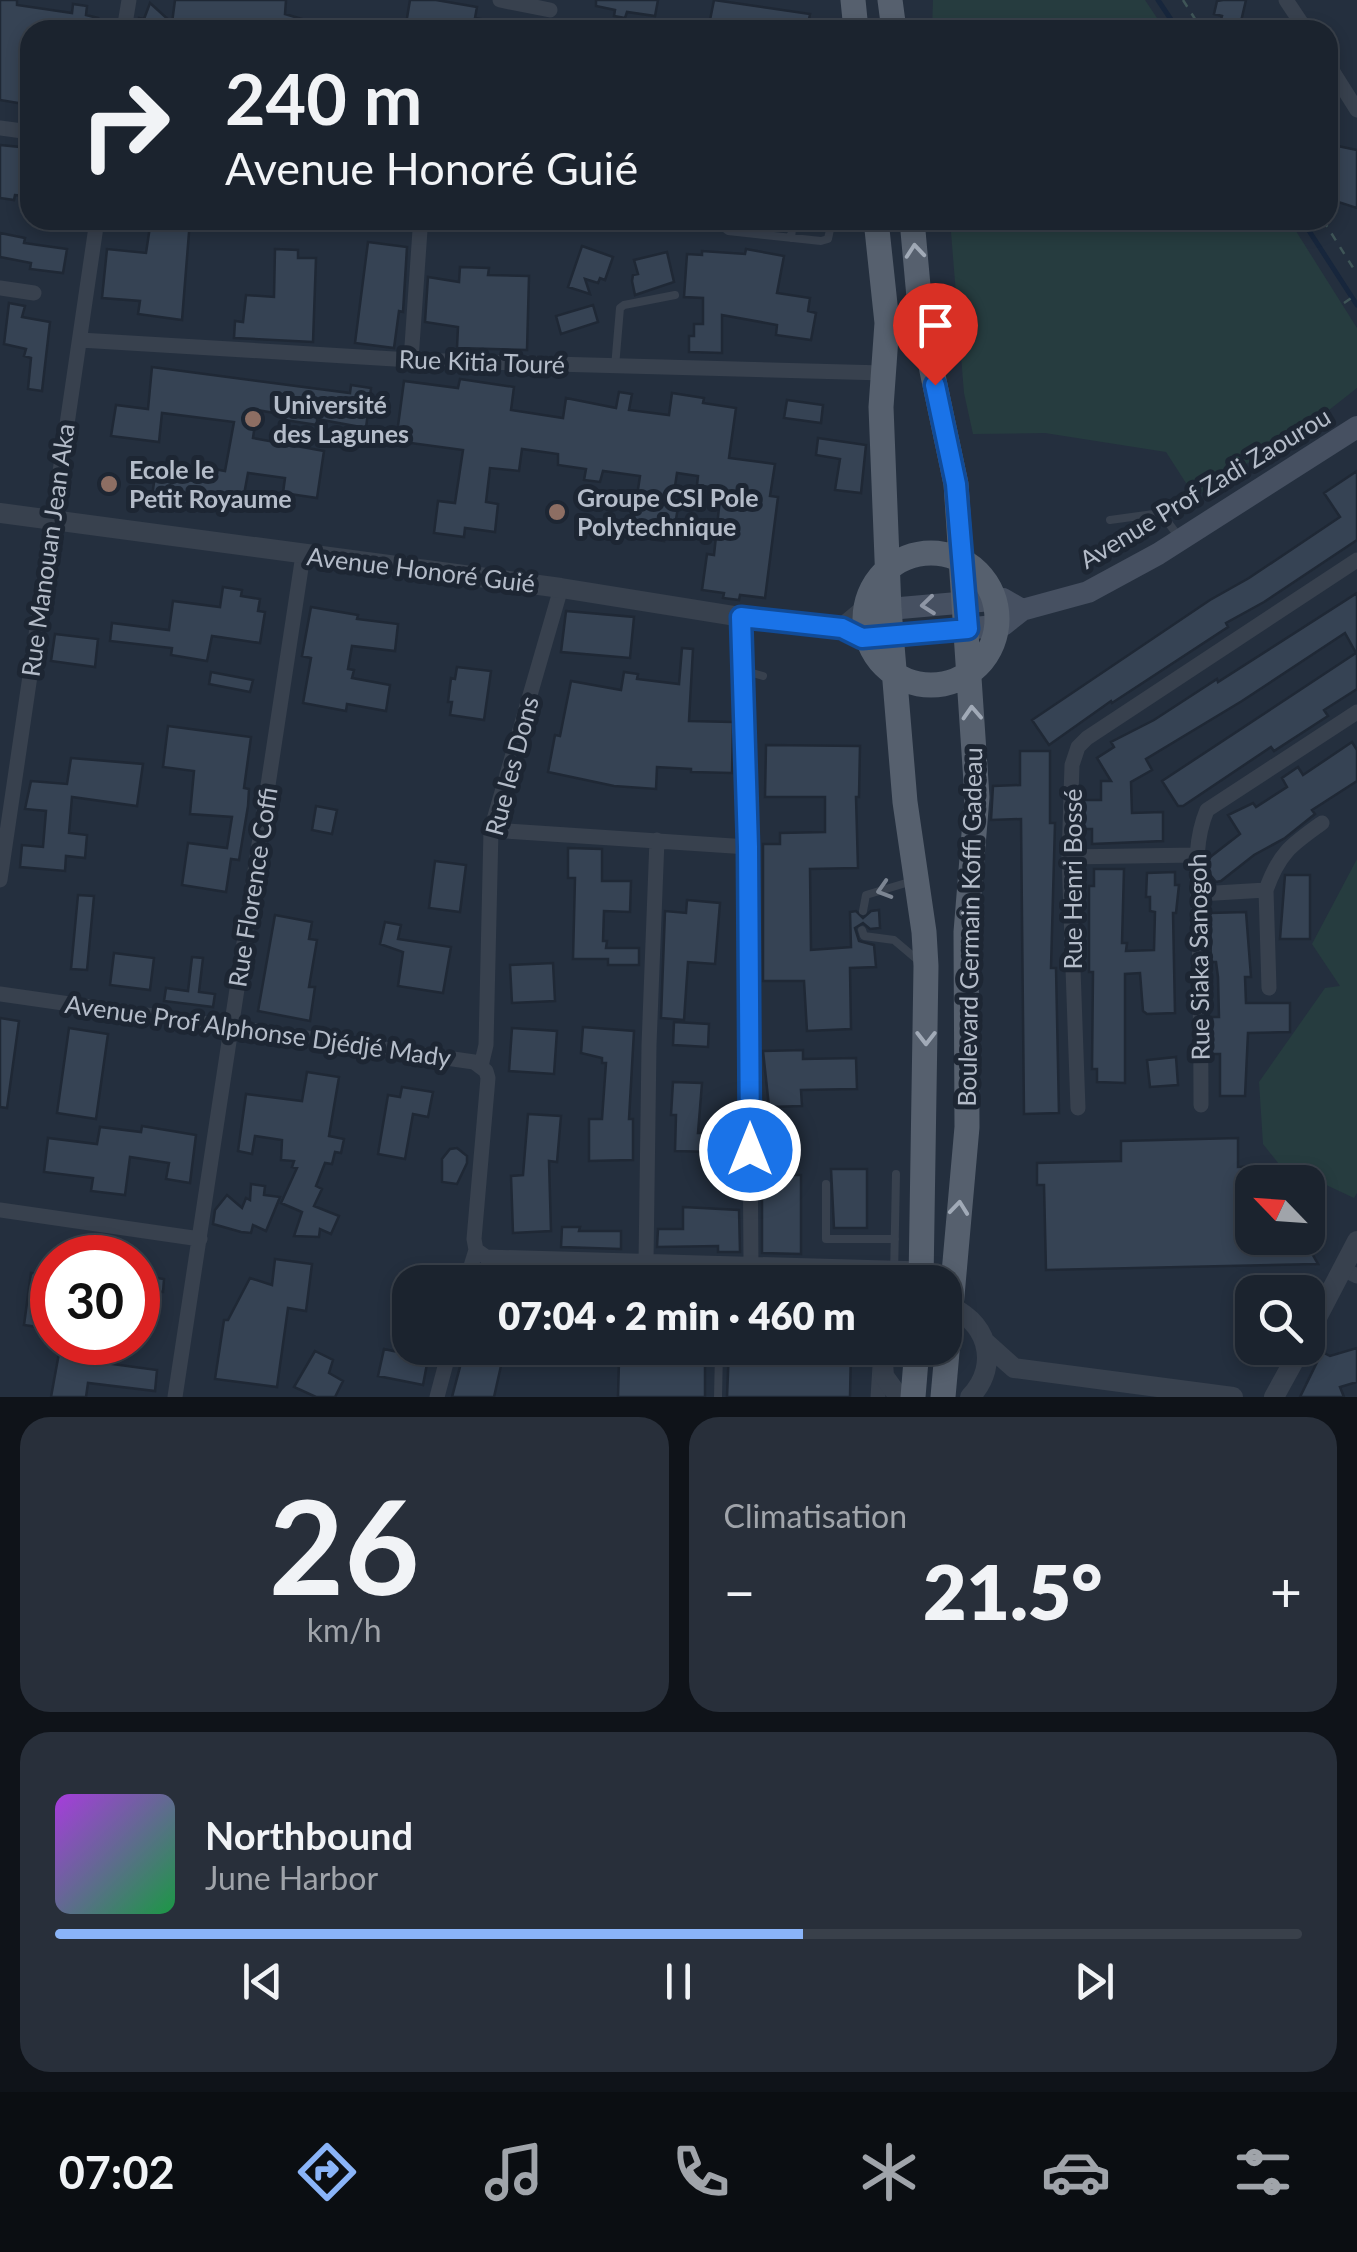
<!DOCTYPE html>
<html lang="fr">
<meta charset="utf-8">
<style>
body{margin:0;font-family:Lato,sans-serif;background:#282f3a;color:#f1f3f6;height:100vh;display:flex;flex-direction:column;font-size:38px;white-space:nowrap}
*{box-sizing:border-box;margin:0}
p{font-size:32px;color:#a0a4aa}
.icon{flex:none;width:55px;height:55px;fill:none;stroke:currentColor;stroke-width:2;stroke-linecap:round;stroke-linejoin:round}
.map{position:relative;height:1397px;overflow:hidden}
.panel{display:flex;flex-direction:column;gap:20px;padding:20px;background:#0f1319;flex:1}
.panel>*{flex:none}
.banner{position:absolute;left:20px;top:20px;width:1318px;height:210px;border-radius:30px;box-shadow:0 5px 15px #0003,0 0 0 2px #39404a;background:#1b232e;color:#f1f3f6;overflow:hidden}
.needle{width:65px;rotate:295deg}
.tools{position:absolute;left:1235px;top:1165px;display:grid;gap:20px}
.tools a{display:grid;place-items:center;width:90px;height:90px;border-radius:20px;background:#1b232e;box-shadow:0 5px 15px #0003,0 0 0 2px #39404a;font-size:50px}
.speed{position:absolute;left:30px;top:1235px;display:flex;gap:20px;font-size:50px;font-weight:700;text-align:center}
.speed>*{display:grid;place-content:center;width:130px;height:130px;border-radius:50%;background:#1b232e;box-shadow:0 5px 15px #0003,0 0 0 2px #39404a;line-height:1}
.speed .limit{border:15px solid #d22;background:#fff;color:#111}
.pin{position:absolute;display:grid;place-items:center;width:85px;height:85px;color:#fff;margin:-102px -42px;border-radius:50% 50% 50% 0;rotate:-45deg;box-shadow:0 0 10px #0007}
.pin .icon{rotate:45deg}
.me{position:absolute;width:110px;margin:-55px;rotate:0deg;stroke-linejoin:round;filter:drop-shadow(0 0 8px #0008)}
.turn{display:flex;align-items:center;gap:35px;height:210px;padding:0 40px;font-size:45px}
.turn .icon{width:130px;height:130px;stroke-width:2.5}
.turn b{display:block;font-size:70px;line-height:85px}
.big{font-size:75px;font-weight:800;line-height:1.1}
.panel .card{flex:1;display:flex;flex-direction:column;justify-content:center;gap:15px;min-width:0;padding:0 35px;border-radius:30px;background:#282f3a}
.panel .dial{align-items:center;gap:0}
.dial b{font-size:130px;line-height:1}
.song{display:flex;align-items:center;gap:30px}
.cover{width:120px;height:120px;border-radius:15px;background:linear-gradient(135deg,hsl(280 70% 55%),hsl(140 70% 35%))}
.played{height:10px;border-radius:5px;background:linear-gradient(90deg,#8ab4f8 60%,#39404a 60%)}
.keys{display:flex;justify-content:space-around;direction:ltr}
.heat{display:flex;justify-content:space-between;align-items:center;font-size:55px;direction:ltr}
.panel .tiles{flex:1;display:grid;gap:20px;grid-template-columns:1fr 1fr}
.card:last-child{grid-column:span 2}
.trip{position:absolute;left:392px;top:1265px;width:570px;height:100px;border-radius:30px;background:#1b232e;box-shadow:0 5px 15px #0003,0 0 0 2px #39404a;font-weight:800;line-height:100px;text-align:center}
.menu{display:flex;height:160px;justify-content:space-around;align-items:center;background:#0b0e12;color:#a0a4aa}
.menu .icon{width:70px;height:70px}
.menu .current{color:#8ab4f8}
.menu b{font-size:45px;color:#f1f3f6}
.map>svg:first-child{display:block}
</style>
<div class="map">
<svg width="1357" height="1397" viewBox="0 0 1357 1397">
<rect width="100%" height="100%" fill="#242f3e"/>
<!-- green -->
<path fill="#263c3f" d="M933 0H1145L1165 30H932Z
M950 220H1289L1357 328V388L1324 414 1195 497 1166 452 1045 433 973 434 964 393Z
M1357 859V1193L1354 1198 1305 1175 1300 1182H1293L1263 1144 1259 1082 1325 988 1340 986 1312 944Z"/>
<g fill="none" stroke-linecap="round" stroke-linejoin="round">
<!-- stream -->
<path stroke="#17263c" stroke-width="5" d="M1158 0 1178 30
M1302 220 1357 305"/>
</g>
<!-- building -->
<path fill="#364354" stroke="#1f2835" stroke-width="2.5" d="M0 0H17V5L72 13 73 4 87 6 86 15 98 18 95 30H30V105L0 100Z
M175 0H286L285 14 329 27V30H212L213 23 191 20 189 30H138L139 18 144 19 150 3 172 23Z
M410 0H436L477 7 475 18 507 24 506 30H405Z
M596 0H658L655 16 627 12 625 18 614 16 615 10 596 6Z
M714 0 810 14 807 30H708Z
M1223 0H1246L1239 30H1218L1222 16 1214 14 1217 1Z
M1328 144 1357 150V208L1332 200 1336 188 1328 186Z
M0 145 30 148V196L15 195 14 200 0 198Z
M151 220H190L182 320 138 314 140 301 102 298 107 249 146 253Z
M0 233 25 238 24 243 67 249 63 273 30 269 31 263 0 257Z
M368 242 407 247 403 312 399 311 394 348 355 343Z
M582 246 613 257 605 280 600 278 598 283 585 279 590 294 568 287Z
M275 249 298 250V258H316L313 342 234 338 235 321 243 322 246 295 274 297Z
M746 249 784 256 777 293 810 298 808 311 816 313 811 340 776 335 777 325 722 315V353L689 352V336H694V324H703V298L684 297 687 254 702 255V251L745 254Z
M667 252 674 282 635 295 632 281 633 275 638 274 634 260Z
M460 267 489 268 488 275 529 276 527 350 457 348 458 327 425 322 428 277 459 282Z
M9 303 25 306 22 317 50 322 42 391 28 389 31 358 24 356 26 349 4 344Z
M593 305 598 322 561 334 556 316Z
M152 367 350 393 351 385 371 388 366 428 317 419V425L285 420 286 415 257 410 253 438 324 451 317 498 283 493 285 478 248 473 241 511 171 502 170 507 151 504 155 475 194 481 196 470 213 473 214 469 225 471 234 422 162 413 159 442 111 436 116 405 148 409Z
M460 379 514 387 511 410 563 418 566 398 616 408 619 392 632 394 629 410 669 415 672 393 704 398 703 403 736 408 729 458 775 464 770 496 778 497 765 598 740 595 739 600 723 598 724 593 702 590 707 554 714 555 721 489 697 485 698 476 677 473 672 506 678 507 674 532 665 531 664 541 631 536 640 476 603 471 600 482 584 480 586 469 558 465V454L522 449 519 471 490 468 486 502 498 504 495 532 465 528 464 537 434 533 438 501 455 503 463 450 396 441 404 381 458 388Z
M787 400 823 405 821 423 784 418Z
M818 438 866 445 861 493 835 490 840 459 816 455Z
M1357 471V540L1264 602 1226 623 1228 627 1112 703 1111 701 1049 745 1032 720 1210 600 1249 578 1340 517 1324 493Z
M223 587 242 590 241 596 260 599 258 611 265 612 260 643 212 636 207 661 171 655 172 648 110 641 112 623 169 630 173 601 220 607Z
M1357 593V689L1324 710 1328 716 1274 751 1271 747 1183 806H1178L1162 781 1356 653 1345 633 1242 701 1146 759 1152 770 1131 782 1132 813 1163 812V841L1092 844V829H1081L1082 800H1101V781H1111L1097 758 1114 747 1111 742 1154 720 1217 679 1218 682Z
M311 607 358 615 357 619 398 624 395 651 352 646 348 669 354 670 352 678 390 685 386 711 347 704 346 711 303 703 311 658 302 656Z
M566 611 634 617 630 658 561 652Z
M55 634 98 639 95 667 51 661Z
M682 648 693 649 689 721 733 722 732 773 691 772V769L657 767 656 789 614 786 548 772 555 735 560 736 571 681 621 690 624 672 638 674 637 679 679 684Z
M457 667 491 671 484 720 450 715 452 702H448L451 678 455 679Z
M211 672 253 680 250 692 209 684Z
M168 726 251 737 244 788 249 789 248 806 239 860 231 859 226 892 182 885 188 843 227 848 232 817 190 814 194 771 163 767Z
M1352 742 1357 750V781L1312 810 1315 814 1285 838 1254 855 1221 881 1216 882 1208 872 1209 858 1240 834 1228 815 1253 803 1256 807 1287 787 1282 778 1298 767 1303 775Z
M766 745 860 746 859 797H856L858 868 810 869 811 950 851 947 850 912 856 911 863 918 871 911 879 910 880 928 870 929 863 923 855 928 859 941 874 945 876 967 850 968 851 1029 807 1031 804 981H763V844H780V833L825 832V797H765Z
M1020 751H1050V823H1055L1051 968H1056L1059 1113 1024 1114 1021 819 991 820 993 786 1020 785Z
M71 758 143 764 137 806 72 797 69 833 87 835 85 858 66 856 65 871 20 867 22 845 43 847 46 811 25 809 31 781 67 784Z
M316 806 337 810 332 834 312 830Z
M568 848 602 849V881H631L630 912 604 911 603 941H607L606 948H639V965H608V959H573L575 878H568Z
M435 861 466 865 460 912 429 908Z
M1094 869H1124L1122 943H1127L1126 951 1154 950 1155 912 1150 911V897H1146L1147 873 1175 872V885H1179L1176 913H1173L1175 1013 1147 1014 1143 1011 1140 973 1125 974V1083L1097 1082V1069H1092L1093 972H1089V886H1094Z
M1285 875H1310V939H1280Z
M78 895 94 896 87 970 71 969Z
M687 900 720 903 715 964 688 962 684 1020 661 1018 665 911 686 913Z
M1246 912 1251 977H1245L1246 1003H1290V1032L1248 1033 1245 1096H1220V1054H1212V1017H1219L1218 977 1216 962H1211L1210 913Z
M275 915 312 922 309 939 317 940 309 987H315L310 1021 258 1011Z
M385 922 401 925 398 939 451 947 443 993 398 986 403 952 380 944Z
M114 953 154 958 150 990 110 985Z
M192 957 203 958 199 992 215 994 213 1007 164 1001 166 988 188 991Z
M553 963 555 1001 512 1003 510 965Z
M0 1018 19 1021 7 1108 0 1107Z
M674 1022 709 1024 708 1047 673 1045Z
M583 1027 634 1031 629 1119H633V1160L589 1161V1119H602L606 1063H602V1058L581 1053Z
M69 1028 108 1034 96 1119 57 1113Z
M512 1028 557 1031 554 1074 509 1071Z
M803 1050V1059L856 1058 857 1089 801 1090 802 1106 769 1107 763 1051Z
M1176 1057 1178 1085 1150 1087 1147 1060Z
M307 1072 339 1077 329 1136 344 1139 341 1153 335 1152 332 1164 325 1163 316 1186 322 1189 314 1206 339 1216 331 1234 320 1229 319 1237 294 1236 302 1212 281 1203 297 1168 292 1167 294 1161 281 1160 282 1140 255 1136 252 1154 238 1151 246 1094 302 1101Z
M673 1082 702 1083 698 1133H714V1152L675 1151 676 1115H671Z
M402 1087 433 1092 428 1117 413 1114 405 1159 378 1154 388 1095 400 1097Z
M528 1114 561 1116 557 1162 549 1161 551 1231 513 1233 511 1176 523 1175Z
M142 1126 196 1135 190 1183 166 1179 169 1163 130 1157 125 1195 91 1191 93 1178 44 1172 48 1138 97 1144 100 1127 141 1132Z
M1238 1138V1167L1261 1166 1270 1182H1252V1238H1303L1318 1264 1046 1270 1044 1185H1037V1163L1121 1161V1141Z
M457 1148 467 1156V1163L457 1184 442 1182V1159L450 1149Z
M831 1169H867V1228H834Z
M762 1175H801V1254L762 1253Z
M251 1184 265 1186 264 1195 280 1197 266 1231 253 1225 251 1233 241 1232 213 1224 215 1210 227 1195 242 1208 246 1198 250 1200Z
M683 1207 739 1210 740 1252H718V1246L657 1247 658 1229H683Z
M562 1227H580L579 1231H621V1249L561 1247Z
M75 1244 128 1250V1258H73Z
M275 1259 312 1264 306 1311 288 1308 277 1387 215 1379 224 1320H228L250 1278 272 1285Z
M31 1273 52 1276V1318L39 1316 38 1327 24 1325Z
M138 1275 164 1279 163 1292 152 1291 149 1315 138 1313Z
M61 1342H99L97 1362 157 1370 155 1391 88 1383 86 1397H51Z
M414 1348H430L423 1385 378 1376 384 1349 412 1355Z
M465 1348H505L494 1397H452Z
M729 1348H851L850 1397H727Z
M1357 1348V1382L1340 1387 1344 1397H1300L1322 1352 1330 1356Z
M315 1351 333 1360 329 1373 343 1381 335 1397H316L294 1387Z
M619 1361 705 1364V1397H618Z"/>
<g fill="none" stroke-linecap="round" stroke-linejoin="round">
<!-- path -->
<path stroke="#3f5557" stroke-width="2.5" stroke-dasharray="8 8" stroke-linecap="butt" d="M1183 0 1202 30
M1323 220 1357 274
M1344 303 1357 294"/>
<!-- service -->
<path stroke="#38414e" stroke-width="8" d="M723 220V227L728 231 821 241 828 239 832 220
M791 238 793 220
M615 367 620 308 624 305 675 295
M1110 520 1161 513 1179 537
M742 670 763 676
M863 911 866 895 906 883 911 877
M862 930 864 936 894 940 920 962
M826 1184V1239H895
M721 1282 722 1263
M890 1282 894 1277 896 1174
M718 1397 719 1352"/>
<!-- minor -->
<path stroke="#38414e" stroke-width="15" d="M500 0 550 10
M1286 0 1306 30
M124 30 129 0
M1328 64 1357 110
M0 128 30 132
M0 288 34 293
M80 340 411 360 884 373
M411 360 420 230
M741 617 748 847 751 1263
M491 830 748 847
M1069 857 1195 855
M0 880 97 220
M1266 890C1279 853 1291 845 1322 823
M1199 894 1266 890 1269 988
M0 994 474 1062 486 1071 488 1078 474 1239 476 1250 486 1257 922 1269
M481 1066 486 1045 491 830 561 588
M1201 1105C1201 1045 1200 985 1199 925 1199 885 1191 848 1207 810L1357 712
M1078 1108 1069 857 1072 765 1078 747 1087 738 1357 560
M0 1210 200 1239
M646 1262 649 1045 657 840
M1343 1269 1357 1276
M466 1282 476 1250
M554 1348 719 1353
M175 1397 303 555
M437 1397 450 1348
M878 1397 880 1366"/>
<!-- tertiary -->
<path stroke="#38414e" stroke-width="20" d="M0 513 561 588 741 617 842 628 861 638 891 637
M842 628 860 613 889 609
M945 1305C986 1318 1002 1364 970 1397
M1308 1335 1357 1241
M986 1343 1014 1368 1233 1397
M882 1348 884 1376 899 1397
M1274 1397 1301 1348"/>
<!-- secondary -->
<path stroke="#465061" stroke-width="22" d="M889 609 1003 599 1022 610
M891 637 1003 625 1022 610 1088 592 1158 554 1357 427"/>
<!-- primary -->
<path stroke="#56606e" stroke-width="25" d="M853 0 856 30
M890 0 894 30
M876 220 887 323 881 407 889 609 905 802 924 932 926 966 921 1282
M912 220 921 319 956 484 977 797 966 932 967 1127 943 1397
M865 619a66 66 0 1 1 132 0a66 66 0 1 1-132 0Z
M913 1397 917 1348"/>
</g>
<!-- one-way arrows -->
<defs><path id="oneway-chevron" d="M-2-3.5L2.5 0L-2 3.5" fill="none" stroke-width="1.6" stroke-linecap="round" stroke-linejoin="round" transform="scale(2.5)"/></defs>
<g stroke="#a1aab7">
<use href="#oneway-chevron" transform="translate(915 251) rotate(-95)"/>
<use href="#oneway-chevron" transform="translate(972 713) rotate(-93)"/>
<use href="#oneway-chevron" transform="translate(926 1038) rotate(90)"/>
<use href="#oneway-chevron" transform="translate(959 1208) rotate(-84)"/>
</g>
<use stroke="#8e96a5" href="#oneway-chevron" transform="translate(928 605) rotate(174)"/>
<use stroke="#7c8592" href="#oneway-chevron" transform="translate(884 890) rotate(163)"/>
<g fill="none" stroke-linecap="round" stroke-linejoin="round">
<defs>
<path id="route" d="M750 1150 748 847 741 617 842 628 862 638 968 629 956 484 935 385"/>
</defs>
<!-- route casing -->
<use href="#route" stroke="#114b97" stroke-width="25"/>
<!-- route -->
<use href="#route" stroke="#1a73e8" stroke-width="18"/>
</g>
<!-- markers -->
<g fill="#8d6e63" stroke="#1d2633" stroke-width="4">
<circle cx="253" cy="419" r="10"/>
<circle cx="109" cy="484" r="10"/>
<circle cx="557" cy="512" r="10"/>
</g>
<g text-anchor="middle" stroke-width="10" stroke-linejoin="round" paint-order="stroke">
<!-- street labels -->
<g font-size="25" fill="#b4bcc9" stroke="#1d2633">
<text transform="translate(482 362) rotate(2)" y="9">Rue Kitia Touré</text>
<text transform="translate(1205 488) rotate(-31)" y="9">Avenue Prof Zadi Zaourou</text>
<text transform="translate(48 550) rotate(-82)" y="9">Rue Manouan Jean Aka</text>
<text transform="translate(421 570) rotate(7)" y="9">Avenue Honoré Guié</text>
<text transform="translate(512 766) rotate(-75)" y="9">Rue les Dons</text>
<text transform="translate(1073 879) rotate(-90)" y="9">Rue Henri Bossé</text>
<text transform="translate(253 887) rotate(-81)" y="9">Rue Florence Coffi</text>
<text transform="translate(970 927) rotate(-89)" y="9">Boulevard Germain Koffi Gadeau</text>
<text transform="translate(1199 957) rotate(-91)" y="9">Rue Siaka Sanogoh</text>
<text transform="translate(258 1031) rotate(8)" y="9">Avenue Prof Alphonse Djédjé Mady</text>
</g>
<!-- poi labels -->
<g font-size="25" font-weight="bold" fill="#b4bcc9" stroke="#1d2633" text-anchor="start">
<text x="273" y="414">Université<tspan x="273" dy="29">des Lagunes</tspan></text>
<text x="129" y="479">Ecole le<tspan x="129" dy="29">Petit Royaume</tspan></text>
<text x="577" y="507">Groupe CSI Pole<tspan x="577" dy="29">Polytechnique</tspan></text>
</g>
</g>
</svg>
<div class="tools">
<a><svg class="needle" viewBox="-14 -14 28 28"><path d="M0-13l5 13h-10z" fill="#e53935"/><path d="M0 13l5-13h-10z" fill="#a0a4aa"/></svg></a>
<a><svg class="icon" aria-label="search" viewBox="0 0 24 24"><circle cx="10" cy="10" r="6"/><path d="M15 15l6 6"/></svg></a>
</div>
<div class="speed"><div class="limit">30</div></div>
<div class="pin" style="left:935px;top:385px;background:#d93025"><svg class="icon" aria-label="arrive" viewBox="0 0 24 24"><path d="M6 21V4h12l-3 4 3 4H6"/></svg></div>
<svg class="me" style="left:750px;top:1150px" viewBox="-20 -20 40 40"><circle r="17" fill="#1a73e8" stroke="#fff" stroke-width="3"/><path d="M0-11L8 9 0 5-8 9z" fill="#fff"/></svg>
<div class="trip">07:04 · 2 min · 460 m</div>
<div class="banner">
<div class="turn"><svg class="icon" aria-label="right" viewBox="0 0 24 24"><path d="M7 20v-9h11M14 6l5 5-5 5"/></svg><div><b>240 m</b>Avenue Honoré Guié</div></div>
</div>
</div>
<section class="panel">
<div class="tiles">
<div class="card dial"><b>26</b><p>km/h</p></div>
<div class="card"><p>Climatisation</p>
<div class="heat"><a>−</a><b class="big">21.5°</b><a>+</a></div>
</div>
<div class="card">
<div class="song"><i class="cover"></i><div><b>Northbound</b><p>June Harbor</p></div></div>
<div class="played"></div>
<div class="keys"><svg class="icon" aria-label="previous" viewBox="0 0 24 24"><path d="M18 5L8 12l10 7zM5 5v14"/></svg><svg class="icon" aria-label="pause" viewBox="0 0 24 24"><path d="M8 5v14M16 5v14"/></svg><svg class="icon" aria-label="next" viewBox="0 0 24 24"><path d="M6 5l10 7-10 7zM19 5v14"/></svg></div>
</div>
</div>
</section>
<nav class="menu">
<b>07:02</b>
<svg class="icon current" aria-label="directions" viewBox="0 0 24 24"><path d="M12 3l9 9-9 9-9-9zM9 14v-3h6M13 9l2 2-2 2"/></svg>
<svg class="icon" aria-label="music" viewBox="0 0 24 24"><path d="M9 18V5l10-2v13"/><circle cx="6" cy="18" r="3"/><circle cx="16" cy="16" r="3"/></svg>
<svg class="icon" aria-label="phone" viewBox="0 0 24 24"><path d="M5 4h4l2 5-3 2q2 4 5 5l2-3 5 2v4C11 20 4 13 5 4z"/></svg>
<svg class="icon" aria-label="climate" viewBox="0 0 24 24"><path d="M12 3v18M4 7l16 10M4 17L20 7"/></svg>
<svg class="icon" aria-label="car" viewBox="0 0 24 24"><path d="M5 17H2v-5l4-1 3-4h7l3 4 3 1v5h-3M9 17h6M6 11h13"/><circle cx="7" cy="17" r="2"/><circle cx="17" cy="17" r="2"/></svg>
<svg class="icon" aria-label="filters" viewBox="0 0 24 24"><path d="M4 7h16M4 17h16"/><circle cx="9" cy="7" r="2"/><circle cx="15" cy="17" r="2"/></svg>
</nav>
